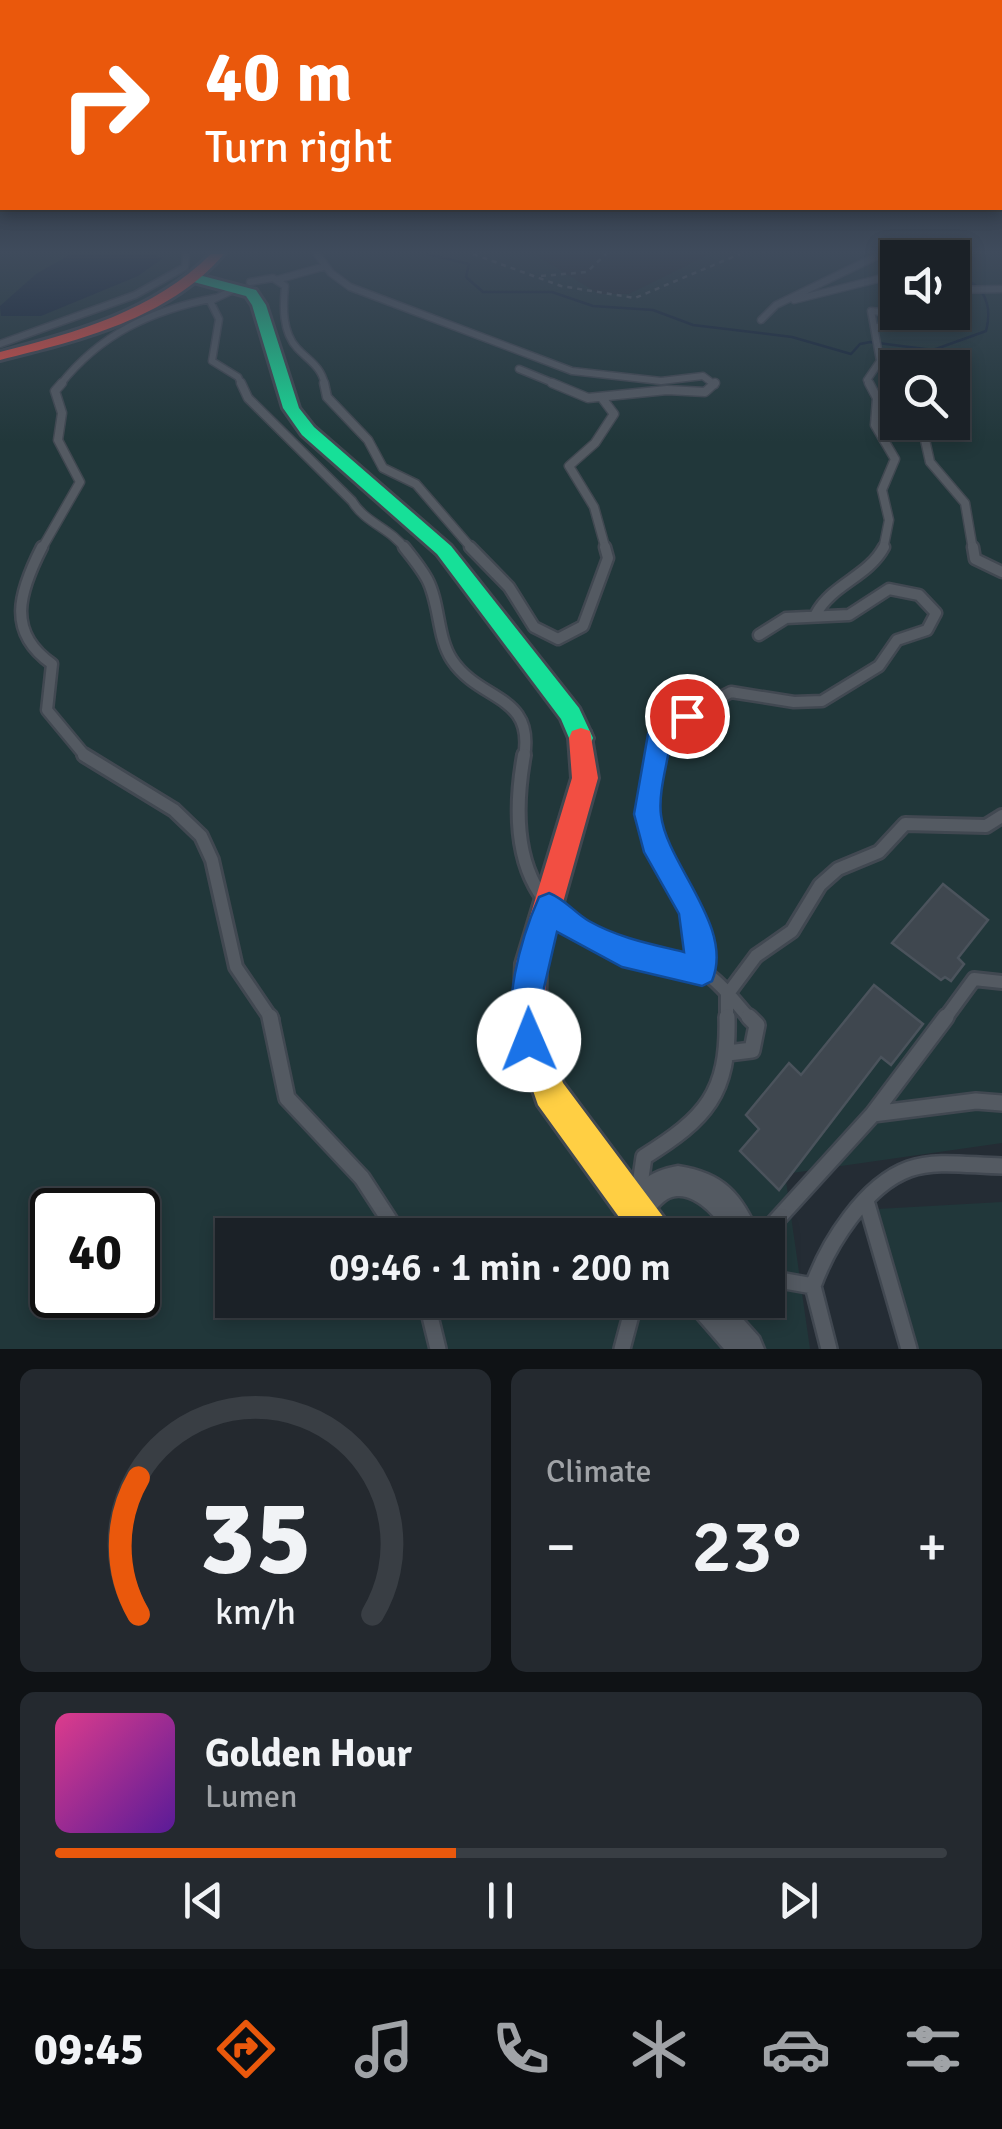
<!DOCTYPE html>
<meta charset="utf-8">
<style>
body{margin:0;font-family:Signika,sans-serif;background:#24292f;color:#f1f3f6;height:100vh;display:flex;flex-direction:column;font-size:38px;white-space:nowrap}
*{box-sizing:border-box;margin:0}
p{font-size:32px;color:#a0a3a7}
.icon{flex:none;width:55px;height:55px;fill:none;stroke:currentColor;stroke-width:2;stroke-linecap:round;stroke-linejoin:round}
.map{position:relative;height:1349px;overflow:hidden}
.panel{display:flex;flex-direction:column;gap:20px;padding:20px;background:#0f1215;flex:1}
.panel>*{flex:none}
.hud{position:absolute;left:0px;top:0px;width:1002px;height:210px;box-shadow:0 5px 15px #0003,0 0 0 2px #393e44;background:#ea580c;color:#fff;overflow:hidden}
.tools{position:absolute;left:880px;top:240px;display:grid;gap:20px}
.tools a{display:grid;place-items:center;width:90px;height:90px;border-radius:0px;background:#1b2127;box-shadow:0 5px 15px #0003,0 0 0 2px #393e44;font-size:50px}
.speed{position:absolute;left:30px;top:1188px;display:flex;gap:20px;font-size:50px;font-weight:700;text-align:center}
.speed>*{display:grid;place-content:center;width:130px;height:130px;border-radius:50%;background:#1b2127;box-shadow:0 5px 15px #0003,0 0 0 2px #393e44;line-height:1}
.speed .limit{border:5px solid #111;border-radius:15px;background:#fff;color:#111}
.pin{position:absolute;display:grid;place-items:center;width:85px;height:85px;color:#fff;margin:-42px;border:5px solid #fff;border-radius:50%;box-shadow:0 2px 10px #0007}
.me{position:absolute;width:110px;margin:-55px;rotate:359deg;stroke-linejoin:round;filter:drop-shadow(0 0 8px #0008)}
.turn{display:flex;align-items:center;gap:35px;height:210px;padding:0 40px;font-size:45px}
.turn .icon{width:130px;height:130px;stroke-width:2.5}
.turn b{display:block;font-size:70px;line-height:85px}
.big{font-size:75px;font-weight:600;line-height:1.1}
.panel .widget{flex:1;display:flex;flex-direction:column;justify-content:center;gap:15px;min-width:0;padding:0 35px;border-radius:15px;background:#24292f}
.panel .dial{align-items:center;gap:0}
.dial svg{height:260px;overflow:visible;fill:none;stroke:#393e44;stroke-width:7;stroke-linecap:round;text-anchor:middle}
.dial text{fill:#f1f3f6;stroke:none}
.song{display:flex;align-items:center;gap:30px}
.cover{width:120px;height:120px;border-radius:15px;background:linear-gradient(135deg,hsl(330 70% 55%),hsl(270 70% 35%))}
.played{height:10px;border-radius:5px;background:linear-gradient(90deg,#ea580c 45%,#393e44 45%)}
.keys{display:flex;justify-content:space-around;direction:ltr}
.heat{display:flex;justify-content:space-between;align-items:center;font-size:55px;direction:ltr}
.panel .tiles{flex:1;display:grid;gap:20px;grid-template-columns:1fr 1fr}
.widget:last-child{grid-column:span 2}
.trip{position:absolute;left:215px;top:1218px;width:570px;height:100px;border-radius:0px;background:#1b2127;box-shadow:0 5px 15px #0003,0 0 0 2px #393e44;font-weight:600;line-height:100px;text-align:center}
.tab-bar{display:flex;height:160px;justify-content:space-around;align-items:center;background:#0b0d10;color:#a0a3a7}
.tab-bar .icon{width:70px;height:70px}
.tab-bar .on{color:#ea580c}
.tab-bar b{font-size:45px;color:#f1f3f6}
.map>svg:first-child{display:block}
</style>
<div class="map">
<svg width="1002" height="1349" viewBox="0 0 1002 1349">
<rect width="100%" height="100%" fill="#242c34"/>
<!-- green -->
<path fill="#21373a" fill-rule="evenodd" d="M0 254H534L599 294H629L710 254H1002V1143L785 1174 810 1349H0ZM898 258H952V312H898ZM898 368H952V422H898ZM52 1210H138V1295H52ZM232 1235H768V1300H232Z
M1002 1202V1349H919L877 1209Z"/>
<!-- water -->
<path fill="#132438" d="M71 254H154L162 259 138 276 41 316H1L0 306 36 274Z"/>
<g fill="none" stroke-linecap="round" stroke-linejoin="round">
<!-- stream -->
<path stroke="#132438" stroke-width="2.5" d="M427 254 469 264 466 277 483 292H552L593 306 653 310 693 325 792 337 851 354 860 344 870 342 933 350 986 331C994 300 981 283 952 273
M925 258 927 254"/>
</g>
<!-- building -->
<path fill="#3f474f" stroke="#4b535c" stroke-width="2.5" d="M943 884 988 920 958 958 964 964 951 981 945 977 941 980 892 943Z
M874 985 923 1024 891 1065 881 1057 779 1190 740 1151 759 1129 746 1115 789 1063 801 1075Z"/>
<g fill="none" stroke-linecap="round" stroke-linejoin="round">
<defs>
<path id="lane-far4" d="M317 254 331 273 350 287 572 371 661 381 703 376 715 385
M276 280 326 266
M250 282 273 278 285 286C283 306 282 332 297 348 309 361 321 366 325 385
M952 290 1002 289
M231 291 210 301 219 319 212 361 238 377 242 385
M794 300 898 274
M871 311 891 313 900 327H874Z
M761 320 776 305 881 254
M0 344 135 295 185 267 186 256
M880 361 902 368
M519 369 558 385
M60 385C100 334 152 310 215 298
M870 385 867 380 880 361 874 327"/>
<path id="lane-far3" d="M241 383 248 398 352 501C366 524 391 528 406 550
M324 383 327 397 368 440 383 468 416 484 473 550
M552 383 588 398 667 390 705 392 715 383
M869 383 877 398 875 425 895 459 882 490 889 520 883 550
M602 398 614 414 595 443 569 466 594 507 606 550
M921 422 930 462 965 503 973 550
M41 550 80 482 58 440 62 413 55 391 62 383"/>
<path id="lane-far2" d="M42 547C19 592 6 632 52 664L47 710 86 757
M404 547C412 557 421 568 427 579 440 603 437 638 452 660 480 702 535 694 524 757
M470 547 509 587 534 627 558 639 583 626 608 558 605 547
M973 547 975 559 1002 572
M816 614C832 584 868 577 884 547
M655 757 660 734 675 721 731 692 794 702 822 701 879 666 897 640 927 630 936 613 919 595 889 589 849 615 786 618 759 635"/>
<path id="lane-far1" d="M84 755 174 810 201 836 212 860 236 967 272 1020
M524 755C505 862 533 928 642 958 660 963 686 962 702 971 720 981 737 1005 751 1020
M655 755 648 789 650 833 693 911 702 971
M727 1020V995L756 956 792 931 820 885 838 869 879 852 905 824 986 826 1002 816
M944 1020 974 979 1002 982"/>
<path id="lane" d="M270 1017 287 1098 362 1178 399 1235
M728 1053 752 1050 757 1025 749 1017
M873 1114 976 1101 1002 1103
M639 1191 644 1157C706 1118 729 1094 727 1017
M867 1204 909 1349
M763 1235 873 1114 946 1017
M768 1278 813 1286C828 1244 865 1185 909 1169 937 1159 973 1166 1002 1166
M813 1286 829 1349
M426 1300 438 1349
M622 1349 635 1300"/>
<path id="street" d="M678 1166C724 1173 742 1194 759 1235H727C717 1215 684 1180 661 1204 651 1213 651 1221 638 1227L627 1222 622 1211C634 1183 649 1171 678 1166Z
M687 1300H726L759 1337 764 1349H724L692 1312Z"/>
<path id="fast" d="M195 274 256 290 266 305 299 408 314 427 451 546 579 708 593 738 590 745 581 748 572 745 561 719 437 554 302 435 283 408 252 305 246 296 190 281V275Z"/>
<path id="slow" d="M529 1016 540 1021 563 1083 667 1222 672 1235H632L538 1105 513 1032 518 1021Z"/>
<path id="jam" d="M211 254H224C168 319 80 340 0 360V352C78 332 153 311 211 254Z
M581 728 590 731 598 778 546 963 545 1032 540 1043 529 1048 518 1043 513 1032 516 963 572 778 569 738 572 731Z"/>
</defs>
<!-- lane-far4 casing -->
<use href="#lane-far4" stroke="#414851" stroke-width="9"/>
<!-- lane-far3 casing -->
<use href="#lane-far3" stroke="#414851" stroke-width="11"/>
<!-- lane-far2 casing -->
<use href="#lane-far2" stroke="#414851" stroke-width="15"/>
<!-- lane-far1 casing -->
<use href="#lane-far1" stroke="#414851" stroke-width="18"/>
<!-- lane casing -->
<use href="#lane" stroke="#414851" stroke-width="20"/>
<!-- street casing -->
<use href="#street" stroke="#414851" stroke-width="5"/>
<!-- fast casing -->
<use href="#fast" stroke="#414851" stroke-width="6"/>
<!-- slow casing -->
<use href="#slow" stroke="#414851" stroke-width="6"/>
<!-- jam casing -->
<use href="#jam" stroke="#414851" stroke-width="6"/>
<!-- path -->
<path stroke="#565e64" stroke-width="2.5" stroke-dasharray="5 5" stroke-linecap="butt" d="M473 254 561 286 635 298 740 254
M541 276 587 272 606 254"/>
<!-- lane-far4 -->
<use href="#lane-far4" stroke="#545a62" stroke-width="6"/>
<!-- lane-far3 -->
<use href="#lane-far3" stroke="#545a62" stroke-width="8"/>
<!-- lane-far2 -->
<use href="#lane-far2" stroke="#545a62" stroke-width="10"/>
<!-- lane-far1 -->
<use href="#lane-far1" stroke="#545a62" stroke-width="12"/>
<!-- lane -->
<use href="#lane" stroke="#545a62" stroke-width="15"/>
<!-- street -->
<use href="#street" fill="#545a62" fill-rule="evenodd"/>
<!-- fast -->
<use href="#fast" fill="#16e098" fill-rule="evenodd"/>
<!-- slow -->
<use href="#slow" fill="#ffcf43" fill-rule="evenodd"/>
<!-- jam -->
<use href="#jam" fill="#f24e42" fill-rule="evenodd"/>
</g>
<!-- sky -->
<linearGradient id="sky" x2="0" y2="1"><stop stop-color="#14181d"/><stop offset="0.57" stop-color="#3f4b5c"/><stop offset="1" stop-color="#3f4b5c" stop-opacity="0"/></linearGradient>
<rect width="1002" height="442" fill="url(#sky)"/>
<!-- route -->
<path fill="#1a73e8" stroke="#114b97" stroke-width="2.5" d="M687 706 699 716 671 738C668 762 658 792 661 815 667 865 735 927 712 981L702 986 622 967 557 932 544 988 545 1040 540 1052 529 1056 518 1052C500 1008 521 938 539 897L549 893C565 899 575 913 589 921 619 938 651 944 684 952L679 914 644 852 634 814 648 734 651 727Z"/>
</svg>
<div class="tools">
<a><svg class="icon" aria-label="sound" viewBox="0 0 24 24"><path d="M4 9h4l5-4v14l-5-4H4zM17 9q2 3 0 6"/></svg></a>
<a><svg class="icon" aria-label="search" viewBox="0 0 24 24"><circle cx="10" cy="10" r="6"/><path d="M15 15l6 6"/></svg></a>
</div>
<div class="speed"><div class="limit">40</div></div>
<div class="pin" style="left:687px;top:716px;background:#d93025"><svg class="icon" aria-label="arrive" viewBox="0 0 24 24"><path d="M6 21V4h12l-3 4 3 4H6"/></svg></div>
<svg class="me" style="left:529px;top:1040px" viewBox="-20 -20 40 40"><circle r="19" fill="#fff"/><path d="M0-13L10 11 0 6-10 11z" fill="#1a73e8"/></svg>
<div class="trip">09:46 · 1 min · 200 m</div>
<div class="hud">
<div class="turn"><svg class="icon" aria-label="right" viewBox="0 0 24 24"><path d="M7 20v-9h11M14 6l5 5-5 5"/></svg><div><b>40 m</b>Turn right</div></div>
</div>
</div>
<section class="panel">
<div class="tiles">
<div class="widget dial"><svg viewBox="0 0 100 80">
<path d="M14 69A42 42 0 1 1 86 69"/>
<path d="M14 69A42 42 0 0 1 14 27" stroke="#ea580c"/>
<text x="50" y="56" font-size="32" font-weight="700">35</text>
<text x="50" y="72" font-size="11">km/h</text>
</svg></div>
<div class="widget"><p>Climate</p>
<div class="heat"><a>−</a><b class="big">23°</b><a>+</a></div>
</div>
<div class="widget">
<div class="song"><i class="cover"></i><div><b>Golden Hour</b><p>Lumen</p></div></div>
<div class="played"></div>
<div class="keys"><svg class="icon" aria-label="previous" viewBox="0 0 24 24"><path d="M18 5L8 12l10 7zM5 5v14"/></svg><svg class="icon" aria-label="pause" viewBox="0 0 24 24"><path d="M8 5v14M16 5v14"/></svg><svg class="icon" aria-label="next" viewBox="0 0 24 24"><path d="M6 5l10 7-10 7zM19 5v14"/></svg></div>
</div>
</div>
</section>
<nav class="tab-bar">
<b>09:45</b>
<svg class="icon on" aria-label="directions" viewBox="0 0 24 24"><path d="M12 3l9 9-9 9-9-9zM9 14v-3h6M13 9l2 2-2 2"/></svg>
<svg class="icon" aria-label="music" viewBox="0 0 24 24"><path d="M9 18V5l10-2v13"/><circle cx="6" cy="18" r="3"/><circle cx="16" cy="16" r="3"/></svg>
<svg class="icon" aria-label="phone" viewBox="0 0 24 24"><path d="M5 4h4l2 5-3 2q2 4 5 5l2-3 5 2v4C11 20 4 13 5 4z"/></svg>
<svg class="icon" aria-label="climate" viewBox="0 0 24 24"><path d="M12 3v18M4 7l16 10M4 17L20 7"/></svg>
<svg class="icon" aria-label="car" viewBox="0 0 24 24"><path d="M5 17H2v-5l4-1 3-4h7l3 4 3 1v5h-3M9 17h6M6 11h13"/><circle cx="7" cy="17" r="2"/><circle cx="17" cy="17" r="2"/></svg>
<svg class="icon" aria-label="filters" viewBox="0 0 24 24"><path d="M4 7h16M4 17h16"/><circle cx="9" cy="7" r="2"/><circle cx="15" cy="17" r="2"/></svg>
</nav>
